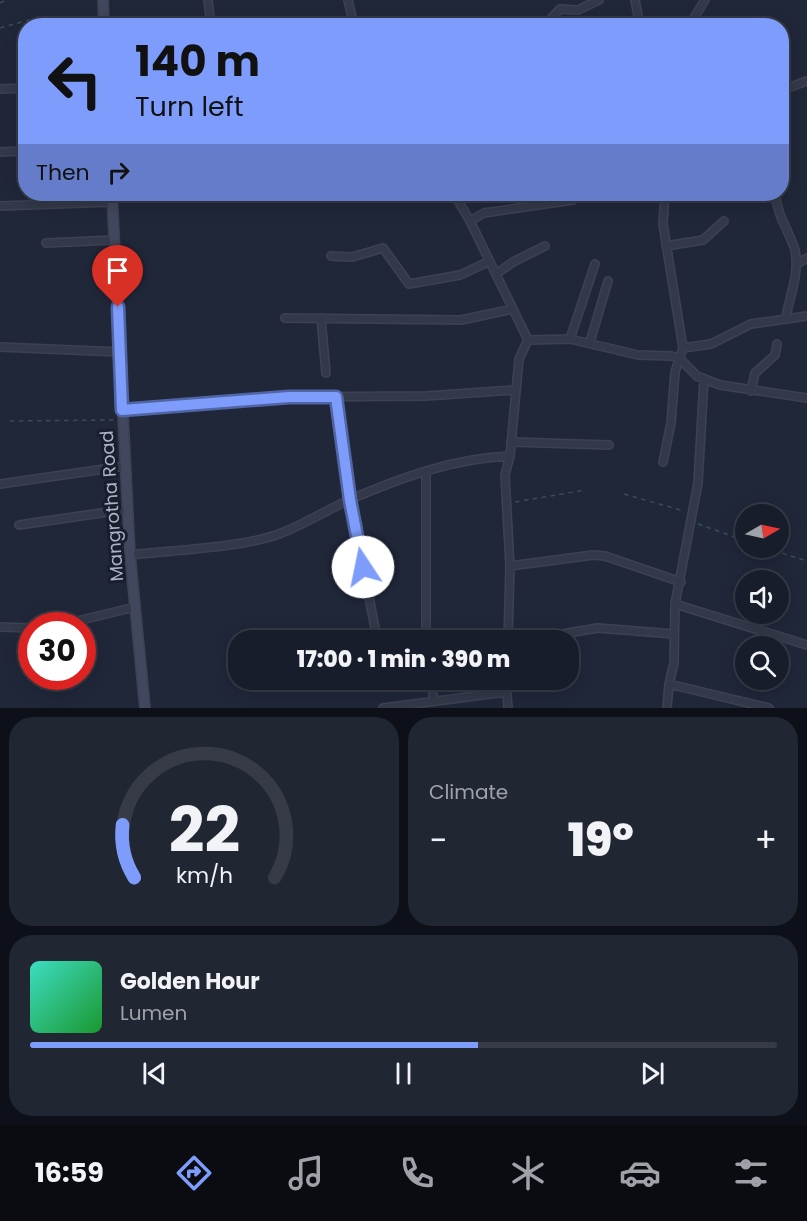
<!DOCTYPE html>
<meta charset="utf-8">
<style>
body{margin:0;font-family:Poppins,sans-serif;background:#212633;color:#f1f3f6;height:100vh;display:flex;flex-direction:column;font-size:22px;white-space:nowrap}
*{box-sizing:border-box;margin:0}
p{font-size:20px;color:#9fa2a9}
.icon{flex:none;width:33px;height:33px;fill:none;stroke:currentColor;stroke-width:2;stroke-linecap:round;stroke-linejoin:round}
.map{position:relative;height:708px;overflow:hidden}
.panel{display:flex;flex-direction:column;gap:9px;padding:9px;background:#0d1018;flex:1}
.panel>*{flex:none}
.guide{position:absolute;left:18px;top:18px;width:771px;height:183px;border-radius:24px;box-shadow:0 3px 15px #0003,0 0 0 2px #363b47;background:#7d9cfc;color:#111;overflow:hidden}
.needle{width:39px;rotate:81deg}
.controls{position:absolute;left:735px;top:504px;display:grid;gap:12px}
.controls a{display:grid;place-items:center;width:54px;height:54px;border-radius:50%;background:#181d2b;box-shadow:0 3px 15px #0003,0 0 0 2px #363b47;font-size:30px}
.speed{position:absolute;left:18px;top:612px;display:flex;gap:12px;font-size:30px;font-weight:700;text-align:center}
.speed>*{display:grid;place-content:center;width:78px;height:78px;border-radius:50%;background:#181d2b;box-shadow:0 3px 15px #0003,0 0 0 2px #363b47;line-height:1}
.speed .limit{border:9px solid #d22;background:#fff;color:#111}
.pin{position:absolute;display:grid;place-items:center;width:51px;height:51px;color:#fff;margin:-62px -26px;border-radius:50% 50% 50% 0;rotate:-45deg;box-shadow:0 0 6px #0007}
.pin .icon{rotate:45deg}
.me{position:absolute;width:66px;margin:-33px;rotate:349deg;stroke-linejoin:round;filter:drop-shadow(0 0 4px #0008)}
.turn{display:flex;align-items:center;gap:21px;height:126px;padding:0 18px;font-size:27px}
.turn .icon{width:78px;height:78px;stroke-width:2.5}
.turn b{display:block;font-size:42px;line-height:51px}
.then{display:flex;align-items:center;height:57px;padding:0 18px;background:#0003;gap:12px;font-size:22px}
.big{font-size:45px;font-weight:800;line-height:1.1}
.panel .widget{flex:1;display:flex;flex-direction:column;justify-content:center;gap:9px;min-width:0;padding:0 21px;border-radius:24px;background:#212633}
.panel .dial{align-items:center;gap:0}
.dial svg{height:156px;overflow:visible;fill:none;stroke:#363b47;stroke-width:7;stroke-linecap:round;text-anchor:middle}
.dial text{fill:#f1f3f6;stroke:none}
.song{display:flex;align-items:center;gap:18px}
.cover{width:72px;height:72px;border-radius:9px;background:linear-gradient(135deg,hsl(170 70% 55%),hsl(130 70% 35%))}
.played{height:6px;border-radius:3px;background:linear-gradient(90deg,#7d9cfc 60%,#363b47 60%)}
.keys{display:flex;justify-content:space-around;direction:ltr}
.heat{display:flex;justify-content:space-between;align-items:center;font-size:33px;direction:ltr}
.panel .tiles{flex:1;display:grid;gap:9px;grid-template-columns:1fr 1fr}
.widget:last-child{grid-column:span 2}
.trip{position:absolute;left:228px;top:630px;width:351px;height:60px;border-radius:24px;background:#181d2b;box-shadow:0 3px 15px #0003,0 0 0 2px #363b47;font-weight:800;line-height:60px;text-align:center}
.tabs{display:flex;height:96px;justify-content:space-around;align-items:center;background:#0a0c11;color:#9fa2a9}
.tabs .icon{width:42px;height:42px}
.tabs .current{color:#7d9cfc}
.tabs b{font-size:27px;color:#f1f3f6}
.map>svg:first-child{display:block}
</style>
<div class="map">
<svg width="807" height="708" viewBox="0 0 807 708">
<rect width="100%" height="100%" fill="#202739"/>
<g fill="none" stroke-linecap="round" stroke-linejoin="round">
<defs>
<path id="minor" d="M208 0 211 26
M348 0 354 26
M635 0 640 26
M544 26 560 9 578 10 599 0
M689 26 705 0
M0 89 26 88
M782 90 807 81
M0 152 26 151
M454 194 470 221 528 340 519 359 510 456 505 475 510 566 508 640
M775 194C779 219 786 225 794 247 801 269 790 295 786 317
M0 206 113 202
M470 221 484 213 573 200
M46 243 114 240
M666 246 703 240 724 221
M331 256 352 257 383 248 409 284 460 275 490 261
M797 264 807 258
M496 274 513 262 545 246
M285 318 461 320 513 309
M321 318 326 373
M570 339 595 264
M528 340 570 339 638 355 671 356 679 358 697 376 720 385 807 398
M590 342 608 281
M0 347 120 352
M683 348 711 344 751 324 807 316
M751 391 755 373 775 355 777 344
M336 397 350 500 376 633
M122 410 289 397 426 396 515 390
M511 442 609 445
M663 462 671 423 675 372 683 348 663 224 665 194
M0 484 125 466
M19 525 128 509
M130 555C173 550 240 548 279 534 303 525 325 511 349 500 400 478 454 458 510 456
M510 566 593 555 605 556 681 582
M675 604 807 645
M57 626 135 607
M0 627 32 628
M426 640V471
M526 640 598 628 674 634
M431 680 434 701
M506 680 508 708
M669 684 769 708
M383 708 506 692
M667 708 669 684 674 663 675 604 698 483 704 379"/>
<path id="secondary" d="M103 0 104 26
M112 194 130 555 145 708"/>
</defs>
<!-- minor casing -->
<use href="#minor" stroke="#3d4253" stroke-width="10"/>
<!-- secondary casing -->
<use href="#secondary" stroke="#3d4253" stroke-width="12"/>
<!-- path -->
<path stroke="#3a4d52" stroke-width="1.5" stroke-dasharray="4.5 4.5" stroke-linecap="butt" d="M0 3 6 0
M0 28 36 18 94 23
M322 202 335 194
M10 421 114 420
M624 494 684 511
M515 502 585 490
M698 524 746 541
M765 548 807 561"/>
<!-- minor -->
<use href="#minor" stroke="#333949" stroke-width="7"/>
<!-- secondary -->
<use href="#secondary" stroke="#41475c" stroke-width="9"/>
</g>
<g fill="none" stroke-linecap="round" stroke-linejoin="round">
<defs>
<path id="route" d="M118 307 122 410 289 397H336L350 500 363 567"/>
</defs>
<!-- route casing -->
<use href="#route" stroke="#5165a4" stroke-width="15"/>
<!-- route -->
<use href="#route" stroke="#7d9cfc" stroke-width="10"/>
</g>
<g text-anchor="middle" stroke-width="6" stroke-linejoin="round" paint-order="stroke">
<!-- street labels -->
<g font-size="18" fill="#aeb4c6" stroke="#191e2e">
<text transform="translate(112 506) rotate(-94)" y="6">Mangrotha Road</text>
</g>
</g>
</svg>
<div class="controls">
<a><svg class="needle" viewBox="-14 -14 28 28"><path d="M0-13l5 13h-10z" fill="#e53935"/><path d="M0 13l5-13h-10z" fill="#9fa2a9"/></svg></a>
<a><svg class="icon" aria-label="sound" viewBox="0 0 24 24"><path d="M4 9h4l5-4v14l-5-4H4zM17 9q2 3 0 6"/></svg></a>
<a><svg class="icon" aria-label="search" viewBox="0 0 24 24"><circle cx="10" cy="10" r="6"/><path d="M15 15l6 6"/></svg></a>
</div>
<div class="speed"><div class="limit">30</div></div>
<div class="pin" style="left:118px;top:307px;background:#d93025"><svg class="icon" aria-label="arrive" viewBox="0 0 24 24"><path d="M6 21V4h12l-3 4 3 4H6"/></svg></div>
<svg class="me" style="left:363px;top:567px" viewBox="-20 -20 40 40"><circle r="19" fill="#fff"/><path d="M0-13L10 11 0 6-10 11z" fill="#7d9cfc"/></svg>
<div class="trip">17:00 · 1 min · 390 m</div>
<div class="guide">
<div class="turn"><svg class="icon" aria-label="left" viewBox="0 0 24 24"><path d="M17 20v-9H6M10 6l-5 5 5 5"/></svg><div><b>140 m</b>Turn left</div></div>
<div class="then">Then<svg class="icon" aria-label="right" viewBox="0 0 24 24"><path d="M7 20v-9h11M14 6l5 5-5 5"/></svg></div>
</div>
</div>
<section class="panel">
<div class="tiles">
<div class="widget dial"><svg viewBox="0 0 100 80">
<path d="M14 69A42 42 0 1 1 86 69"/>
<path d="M14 69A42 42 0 0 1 8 42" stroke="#7d9cfc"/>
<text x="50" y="56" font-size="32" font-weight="700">22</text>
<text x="50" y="72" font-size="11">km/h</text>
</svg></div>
<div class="widget"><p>Climate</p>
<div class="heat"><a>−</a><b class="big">19°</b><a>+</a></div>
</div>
<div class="widget">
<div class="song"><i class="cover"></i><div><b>Golden Hour</b><p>Lumen</p></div></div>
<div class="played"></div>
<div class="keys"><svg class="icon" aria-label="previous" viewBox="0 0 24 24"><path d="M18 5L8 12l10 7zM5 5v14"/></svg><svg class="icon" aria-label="pause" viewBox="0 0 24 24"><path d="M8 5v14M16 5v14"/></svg><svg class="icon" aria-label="next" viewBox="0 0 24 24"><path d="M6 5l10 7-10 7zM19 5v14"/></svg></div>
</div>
</div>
</section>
<nav class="tabs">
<b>16:59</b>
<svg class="icon current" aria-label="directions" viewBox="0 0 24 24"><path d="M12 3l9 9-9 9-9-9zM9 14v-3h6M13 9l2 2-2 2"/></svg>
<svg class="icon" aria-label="music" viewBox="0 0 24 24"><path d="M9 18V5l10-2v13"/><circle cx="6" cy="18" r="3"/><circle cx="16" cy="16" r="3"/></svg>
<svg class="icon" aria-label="phone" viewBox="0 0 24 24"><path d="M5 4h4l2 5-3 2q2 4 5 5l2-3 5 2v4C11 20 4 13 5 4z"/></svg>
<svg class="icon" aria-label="climate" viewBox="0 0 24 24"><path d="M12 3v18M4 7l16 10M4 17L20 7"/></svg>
<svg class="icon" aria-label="car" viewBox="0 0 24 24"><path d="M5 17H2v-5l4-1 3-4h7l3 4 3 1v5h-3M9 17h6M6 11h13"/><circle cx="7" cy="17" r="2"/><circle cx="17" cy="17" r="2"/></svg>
<svg class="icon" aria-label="filters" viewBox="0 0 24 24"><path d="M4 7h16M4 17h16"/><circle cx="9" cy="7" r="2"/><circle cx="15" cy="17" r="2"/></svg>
</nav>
